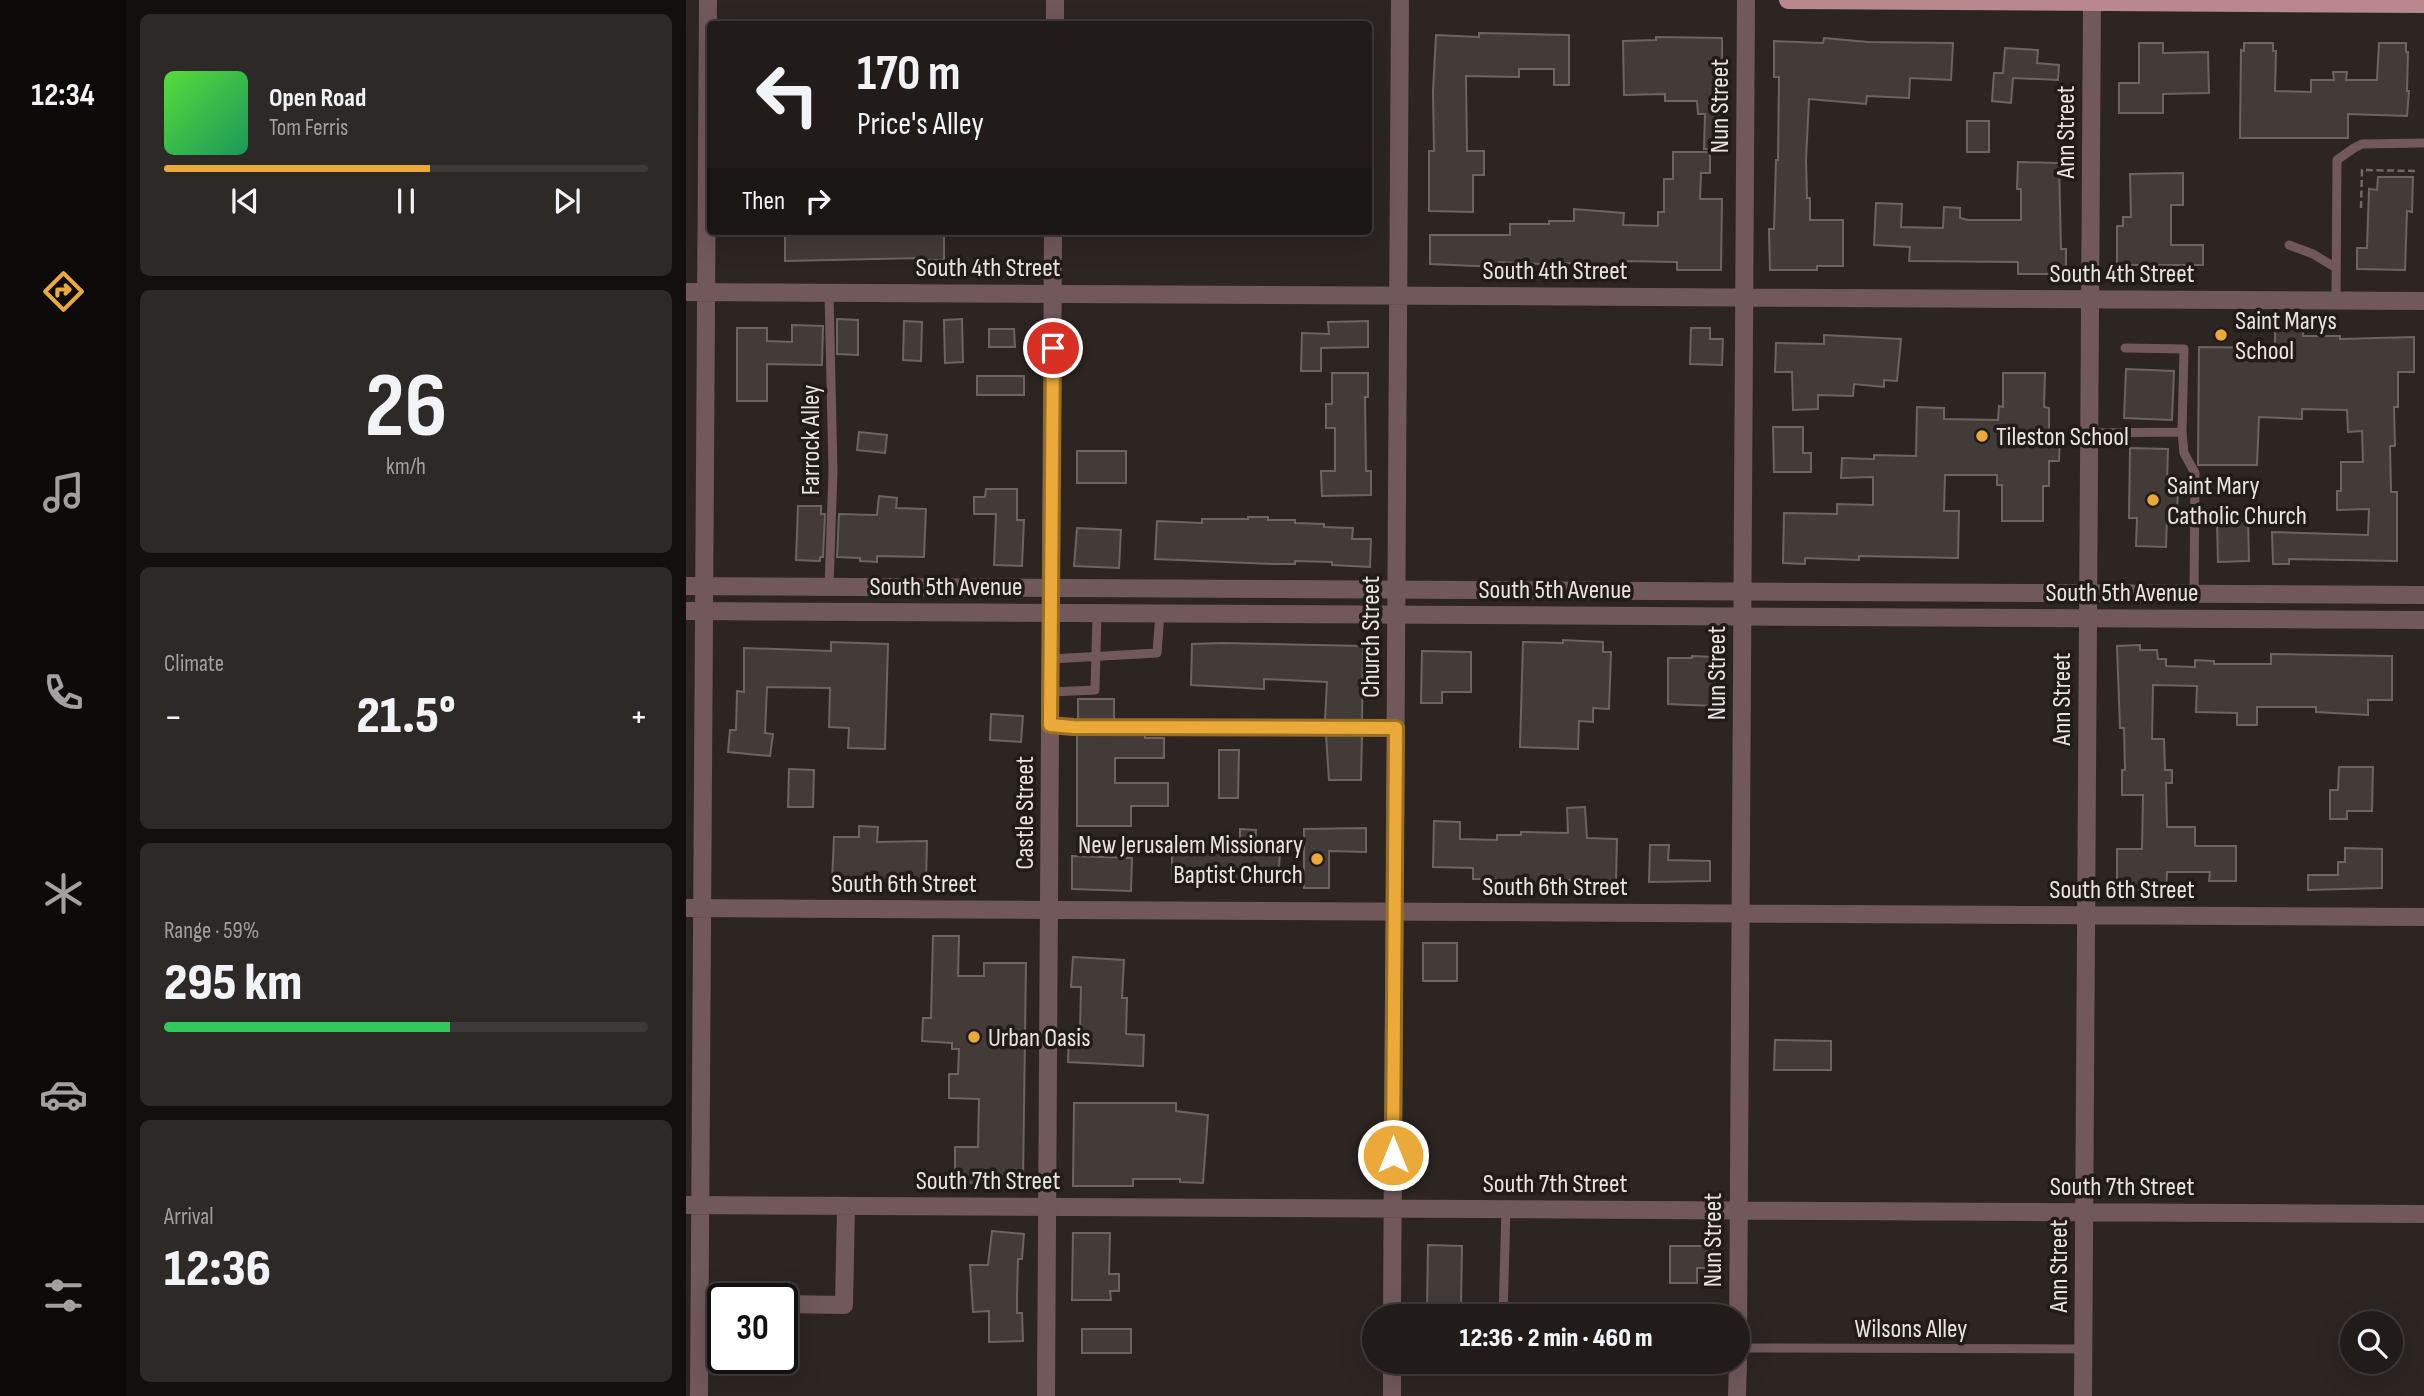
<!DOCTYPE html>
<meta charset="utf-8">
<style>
body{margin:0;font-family:"Sofia Sans Condensed",sans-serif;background:#2d2927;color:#f1f3f6;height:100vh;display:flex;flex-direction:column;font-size:26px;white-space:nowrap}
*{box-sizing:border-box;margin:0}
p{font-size:23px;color:#a2a1a2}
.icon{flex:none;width:38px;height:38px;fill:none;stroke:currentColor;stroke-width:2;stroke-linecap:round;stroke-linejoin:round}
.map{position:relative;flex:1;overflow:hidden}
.panel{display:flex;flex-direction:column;gap:14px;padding:14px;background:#120f0e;width:560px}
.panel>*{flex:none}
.banner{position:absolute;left:21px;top:21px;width:665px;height:214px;border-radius:7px;box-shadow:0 7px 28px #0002,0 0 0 2px #3e3a39;background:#211c1a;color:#f1f3f6;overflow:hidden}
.controls{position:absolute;left:1654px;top:1311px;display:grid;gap:14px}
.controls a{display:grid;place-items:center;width:63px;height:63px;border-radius:50%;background:#211c1a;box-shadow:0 7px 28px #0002,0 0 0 2px #3e3a39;font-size:35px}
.speed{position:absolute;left:21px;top:1283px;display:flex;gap:14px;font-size:35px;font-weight:700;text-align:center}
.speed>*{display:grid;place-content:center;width:91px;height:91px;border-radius:50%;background:#211c1a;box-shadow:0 7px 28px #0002,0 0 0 2px #3e3a39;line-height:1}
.speed .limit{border:4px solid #111;border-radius:10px;background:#fff;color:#111}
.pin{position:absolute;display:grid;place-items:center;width:60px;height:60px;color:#fff;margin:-30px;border:4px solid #fff;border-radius:50%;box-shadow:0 2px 7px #0007}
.me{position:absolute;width:77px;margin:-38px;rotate:0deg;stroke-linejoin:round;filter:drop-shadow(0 0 5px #0008)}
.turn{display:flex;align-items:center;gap:24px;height:147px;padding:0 35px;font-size:32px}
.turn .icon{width:91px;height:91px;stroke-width:2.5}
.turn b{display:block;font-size:49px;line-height:60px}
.then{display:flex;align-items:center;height:66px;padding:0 35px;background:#0003;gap:14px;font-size:26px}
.big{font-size:52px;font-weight:800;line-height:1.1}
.panel .tile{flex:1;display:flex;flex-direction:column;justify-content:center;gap:10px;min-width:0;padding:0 24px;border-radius:10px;background:#2d2927}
.panel .dial{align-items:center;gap:0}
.dial b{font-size:91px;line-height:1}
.song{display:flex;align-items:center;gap:21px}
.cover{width:84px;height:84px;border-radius:10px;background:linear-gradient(135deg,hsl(110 70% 55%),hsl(150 70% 35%))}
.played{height:7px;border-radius:4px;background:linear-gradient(90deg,#eba939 55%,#3e3a39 55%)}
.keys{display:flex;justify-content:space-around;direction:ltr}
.heat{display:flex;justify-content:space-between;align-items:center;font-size:38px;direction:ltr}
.charge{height:10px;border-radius:5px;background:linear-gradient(90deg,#34c759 59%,#3e3a39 0)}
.trip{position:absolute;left:676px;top:1304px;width:388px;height:70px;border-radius:35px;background:#211c1a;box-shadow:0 7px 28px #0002,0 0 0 2px #3e3a39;font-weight:800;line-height:70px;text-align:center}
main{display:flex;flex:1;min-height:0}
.dock{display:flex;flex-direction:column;width:126px;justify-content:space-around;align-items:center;background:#0d0b0a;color:#a2a1a2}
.dock .icon{width:49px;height:49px}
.dock .on{color:#eba939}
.dock b{font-size:32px;color:#f1f3f6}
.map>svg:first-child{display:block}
</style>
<main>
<nav class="dock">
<b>12:34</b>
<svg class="icon on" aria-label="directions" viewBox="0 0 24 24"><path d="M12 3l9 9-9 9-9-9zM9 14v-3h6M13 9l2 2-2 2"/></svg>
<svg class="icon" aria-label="music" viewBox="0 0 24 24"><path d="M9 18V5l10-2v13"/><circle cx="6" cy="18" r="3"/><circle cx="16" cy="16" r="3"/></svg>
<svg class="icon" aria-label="phone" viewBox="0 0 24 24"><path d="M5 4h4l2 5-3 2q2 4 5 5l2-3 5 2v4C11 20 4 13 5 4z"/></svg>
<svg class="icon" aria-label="climate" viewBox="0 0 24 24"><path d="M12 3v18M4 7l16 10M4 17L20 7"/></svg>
<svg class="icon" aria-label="car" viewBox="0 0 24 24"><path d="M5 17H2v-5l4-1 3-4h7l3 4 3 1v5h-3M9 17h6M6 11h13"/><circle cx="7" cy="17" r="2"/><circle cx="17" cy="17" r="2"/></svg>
<svg class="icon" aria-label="filters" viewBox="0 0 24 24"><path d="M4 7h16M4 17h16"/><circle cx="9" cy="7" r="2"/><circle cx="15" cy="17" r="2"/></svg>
</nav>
<section class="panel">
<div class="tile">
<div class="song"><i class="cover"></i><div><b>Open Road</b><p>Tom Ferris</p></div></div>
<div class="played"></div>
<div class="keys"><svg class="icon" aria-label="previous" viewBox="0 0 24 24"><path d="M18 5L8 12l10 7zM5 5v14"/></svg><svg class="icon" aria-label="pause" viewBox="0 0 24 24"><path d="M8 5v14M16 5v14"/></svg><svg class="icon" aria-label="next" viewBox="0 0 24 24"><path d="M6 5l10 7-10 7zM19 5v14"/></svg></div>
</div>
<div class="tile dial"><b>26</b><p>km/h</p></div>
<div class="tile"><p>Climate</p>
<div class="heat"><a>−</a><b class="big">21.5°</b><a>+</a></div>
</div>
<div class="tile"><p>Range · 59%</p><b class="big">295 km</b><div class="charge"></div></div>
<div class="tile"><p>Arrival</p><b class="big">12:36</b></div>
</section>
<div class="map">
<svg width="1738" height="1396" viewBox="0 0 1738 1396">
<rect width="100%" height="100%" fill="#2c2522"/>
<!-- building -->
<path fill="#423b37" stroke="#6c6460" stroke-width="2" d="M793 33 883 35V85H868V69H833V77L780 76 781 151H798V175H787V212L743 211V151H748L747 91 750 35 793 37Z
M970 37 1036 38 1037 149H1018L1019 114H1012L1011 101H979V94L938 95 937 41 970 40Z
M1138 38 1182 42 1267 43 1265 80 1224 78 1223 98 1181 96 1180 104 1123 99 1120 160 1121 198H1124V220H1157V266H1131V270H1084L1083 229H1088L1090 160H1092L1093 77H1088V41L1137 43Z
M1453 43H1477V53L1522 52 1523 93 1477 94V113H1433V83H1453Z
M1558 43H1587V51H1590L1589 91 1625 92V80H1648L1647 72H1661L1660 80H1691L1693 43H1720V52H1722L1721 91H1723L1721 116 1662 114V138H1554L1555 50 1558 51Z
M1319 48 1352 50 1351 63 1373 65 1372 80 1327 78 1325 103 1306 101 1308 73H1317Z
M1281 121H1303V152H1281Z
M987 152H1024V173H1015L1014 199H1036L1035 270H991V262L936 261V265L878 263V265L813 262V267L744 264V235H824V224H863V221H888V209L938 213 937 225 972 226V212H978V179H987Z
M1332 162 1373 163 1375 249H1380V274H1332V262L1223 261 1224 247 1188 245 1190 203 1216 204 1215 227 1257 228 1258 207 1274 208V218L1282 220H1335V189H1331Z
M1497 173V205H1485V245H1517V265H1431V226H1437V217H1445L1444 174Z
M1692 177H1727L1726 212 1721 211 1719 270 1671 269V248H1681L1683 189 1691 190Z
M99 231H151V234H187V231H258V260H236V258L99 261Z
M151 319 172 320V355L151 354Z
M276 319 277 362 259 363 258 320Z
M218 321 236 322 235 361 217 360Z
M682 321V347L635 348V371H615L616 333 643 334 642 322Z
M106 325 137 326 136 365 81 364V401H51V328H81V341L106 342Z
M1589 325 1617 326V336H1654V339L1728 337V372H1712V407H1708L1709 446H1704L1705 492H1711V561L1603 559V564H1587L1586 532 1682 535 1683 509 1651 510V491H1655V462H1677L1676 431 1662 432 1661 410 1616 409V419L1573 417 1571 465H1512L1513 347 1589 348Z
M1005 328H1024V339H1037L1036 365 1004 364Z
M303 329H328L329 347H303Z
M1138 335 1215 339 1211 381 1198 380V387L1168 384 1167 396 1132 395V409L1107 410 1106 372H1089L1090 343 1138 344Z
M1440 369 1488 371 1486 420 1438 418Z
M646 373H682V397H679L680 471H685V495L636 496 635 471H649V428H640V404H646Z
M1317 373H1359L1358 407 1363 408V433H1374L1373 461H1363V486H1357V521H1316V485H1311V475H1259L1258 511H1273L1272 558 1173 556V560L1119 558V564L1097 563 1098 513 1151 514V504L1187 505V477L1155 478 1156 458 1188 459V455L1230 456 1231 407 1258 408V419L1312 420 1313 406 1317 407Z
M291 376H338V395H291Z
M1087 427H1117V453H1125V472H1088Z
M173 432 201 435 199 453 171 450Z
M1444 448 1482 449 1481 483H1492L1491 518 1481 517 1480 547 1450 546 1451 518H1443Z
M391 451H440V483H391Z
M300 489H331V520H338L336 566 308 565 310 514H288V497H299Z
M193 496 211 498 210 508 240 509 238 557 191 556V562L174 561V558L151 557 153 514 191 515Z
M112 506H135V514H139L137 557H134V561L110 560Z
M562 517H582V520H609V523L638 524V527L667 528 666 539H685L684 567 646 565V562L609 561V564H588L469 559 471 521 516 523V519H562Z
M1562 519 1563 561 1532 562 1531 520Z
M391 528 435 530 433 568 388 566Z
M877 640 917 642V652H925L923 709 907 708V722L893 721 892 749 834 747 837 642 877 643Z
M145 642 202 644 199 749 162 748 163 728 143 727 144 688 81 687 79 733 87 734 84 756 42 752 44 730H50L51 691 58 692V648L145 651Z
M536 643 677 646 676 721 639 720 641 682 578 679V689L505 685 506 644Z
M1454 645V650H1471L1472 659H1480V666L1509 667V660L1528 661V664H1585V654L1706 656V700H1682V715L1630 712V707H1571V725H1551V713L1510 712 1511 686 1467 685 1466 739H1478L1479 770H1486V783H1480L1481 827H1509V846H1550V881H1523L1524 872H1481L1480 891 1431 890V849H1456L1457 795H1436V770H1439L1438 728H1434L1431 646Z
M736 651 785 652V692H756V703H735Z
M1006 656 1029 657 1028 706 982 704V658H1006Z
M392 699H428V720H392Z
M305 714 337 716 335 742 304 740Z
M459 734V738H478V758H429V783H482V806H445V826H391V735Z
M640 735H676L675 780H643Z
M533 750H553L552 798H533Z
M1653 767H1687L1686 811H1661V819H1644V790H1652Z
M103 769 128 770 127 807H102Z
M899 807 901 838 931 839 930 882 855 879V884H836V882L810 881V879H787V868L747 867 748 821 774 822V839L811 840V835H835V832L882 833 881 808Z
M173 826 192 827 191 842 241 841 240 882 146 881 148 837H173Z
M680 828V852L643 851V888H618V829Z
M554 829 570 830 569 850 594 852 592 884 553 879H486V842H554Z
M964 845H983L982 860 1024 861V881L963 882Z
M1659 848 1696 849V888L1622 890V875H1652V862H1659Z
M386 856 446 858 445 891 386 889Z
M247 936H273L272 976H298V963H340L337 1182 269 1183V1147H292L293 1099 263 1098V1074H272L273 1049H266V1043L236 1041 237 1018H245Z
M737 943H771V981H737Z
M387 957 438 960 436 998H441L440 1034 458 1035 457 1066 382 1062 383 1031 394 1032 395 987H385Z
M1089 1040 1145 1041V1070H1088Z
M388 1103H490V1111L522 1115 517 1183 494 1182V1179H447V1186H387Z
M306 1231 338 1234 336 1259H332L331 1297V1313H336L337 1341 303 1342V1311L287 1312 284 1265H302Z
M387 1233H424L423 1274H433V1291H424L425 1300H386Z
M742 1245 776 1246 775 1307 741 1306Z
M984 1246H1027V1268H1011V1283H984Z
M396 1329H445V1353H396Z"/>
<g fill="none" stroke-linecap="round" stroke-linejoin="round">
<!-- path -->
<path stroke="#706a67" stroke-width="2.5" stroke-dasharray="7 3.5" stroke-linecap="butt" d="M1675 208 1676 170 1731 171"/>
<!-- service -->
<path stroke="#70585b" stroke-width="9" d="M1603 245 1627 254 1650 268
M1650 301 1651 160 1668 148 1676 144 1738 143
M1439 348 1498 349 1496 432
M1403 433 1496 432 1498 453 1509 473 1508 594
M143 587 147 471 143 293
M365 659 471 653 474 613
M365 692 409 690 411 613
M364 725 387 727 710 728
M817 1316 820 1209
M1052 1348 1397 1349"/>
<!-- minor -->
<path stroke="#70585b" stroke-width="18" d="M0 292 1738 301
M0 908 1738 917
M0 1205 1738 1214
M14 1303 37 1304
M96 1304 158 1305 160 1206
M706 1316 714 0
M1052 1346 1060 0
M13 1396 22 0
M706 1396V1362
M1051 1396 1052 1362
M1397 1396 1406 2"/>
<!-- tertiary -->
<path stroke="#70585b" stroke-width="18" d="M369 24V0
M0 586 1738 595
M0 611 1738 620
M360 1396 367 231"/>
<!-- primary -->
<path stroke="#b9888f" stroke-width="18" d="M1102 0 1738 4"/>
</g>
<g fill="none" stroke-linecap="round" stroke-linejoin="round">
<defs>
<path id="route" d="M367 348 364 725 387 727 710 728 707 1155"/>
</defs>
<!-- route casing -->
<use href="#route" stroke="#996e25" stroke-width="18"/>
<!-- route -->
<use href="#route" stroke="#eba939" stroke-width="12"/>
</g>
<!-- markers -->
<g fill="#eba939" stroke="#221c19" stroke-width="2.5">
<circle cx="1535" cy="335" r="7"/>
<circle cx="1296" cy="436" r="7"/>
<circle cx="1467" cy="500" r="7"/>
<circle cx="631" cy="859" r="7"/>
<circle cx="288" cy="1037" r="7"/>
</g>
<g text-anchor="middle" stroke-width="7" stroke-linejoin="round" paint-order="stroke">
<!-- street labels -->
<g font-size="26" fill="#e9e4e2" stroke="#221c19">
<text transform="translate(1033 106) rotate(-90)" y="9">Nun Street</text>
<text transform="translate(1379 132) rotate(-90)" y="9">Ann Street</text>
<text x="302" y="276">South 4th Street</text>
<text x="869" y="279">South 4th Street</text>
<text x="1436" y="282">South 4th Street</text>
<text transform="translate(124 440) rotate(-90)" y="9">Farrock Alley</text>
<text x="260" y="595">South 5th Avenue</text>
<text x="869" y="598">South 5th Avenue</text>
<text x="1436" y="601">South 5th Avenue</text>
<text transform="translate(684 637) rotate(-90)" y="9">Church Street</text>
<text transform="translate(1030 673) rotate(-90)" y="9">Nun Street</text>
<text transform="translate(1375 699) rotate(-90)" y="9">Ann Street</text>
<text transform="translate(338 813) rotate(-90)" y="9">Castle Street</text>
<text x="218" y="892">South 6th Street</text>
<text x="869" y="895">South 6th Street</text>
<text x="1436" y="898">South 6th Street</text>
<text x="302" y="1189">South 7th Street</text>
<text x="869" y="1192">South 7th Street</text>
<text x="1436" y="1195">South 7th Street</text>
<text transform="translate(1026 1240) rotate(-90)" y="9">Nun Street</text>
<text transform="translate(1372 1266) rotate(-90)" y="9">Ann Street</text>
<text x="1225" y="1337">Wilsons Alley</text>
</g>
<!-- poi labels -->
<g font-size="26" fill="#e9e4e2" stroke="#221c19" text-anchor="start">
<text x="1549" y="329">Saint Marys<tspan x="1549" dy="30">School</tspan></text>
<text x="1310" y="445">Tileston School</text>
<text x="1481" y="494">Saint Mary<tspan x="1481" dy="30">Catholic Church</tspan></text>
<text x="617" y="853" text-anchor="end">New Jerusalem Missionary<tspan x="617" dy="30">Baptist Church</tspan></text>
<text x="302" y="1046">Urban Oasis</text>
</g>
</g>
</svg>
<div class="controls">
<a><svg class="icon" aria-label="search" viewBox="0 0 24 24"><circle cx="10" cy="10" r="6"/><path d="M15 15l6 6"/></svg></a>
</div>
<div class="speed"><div class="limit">30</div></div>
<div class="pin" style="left:367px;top:348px;background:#d93025"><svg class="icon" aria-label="arrive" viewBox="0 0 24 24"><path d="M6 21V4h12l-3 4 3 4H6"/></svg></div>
<svg class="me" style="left:707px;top:1155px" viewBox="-20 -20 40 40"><circle r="17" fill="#eba939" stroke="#fff" stroke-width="3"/><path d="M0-11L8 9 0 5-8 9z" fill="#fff"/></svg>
<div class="trip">12:36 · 2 min · 460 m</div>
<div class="banner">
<div class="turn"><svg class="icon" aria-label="left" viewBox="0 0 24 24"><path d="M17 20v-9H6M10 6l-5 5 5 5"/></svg><div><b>170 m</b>Price's Alley</div></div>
<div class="then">Then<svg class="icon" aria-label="right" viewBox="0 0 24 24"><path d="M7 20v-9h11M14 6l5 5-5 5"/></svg></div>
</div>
</div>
</main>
